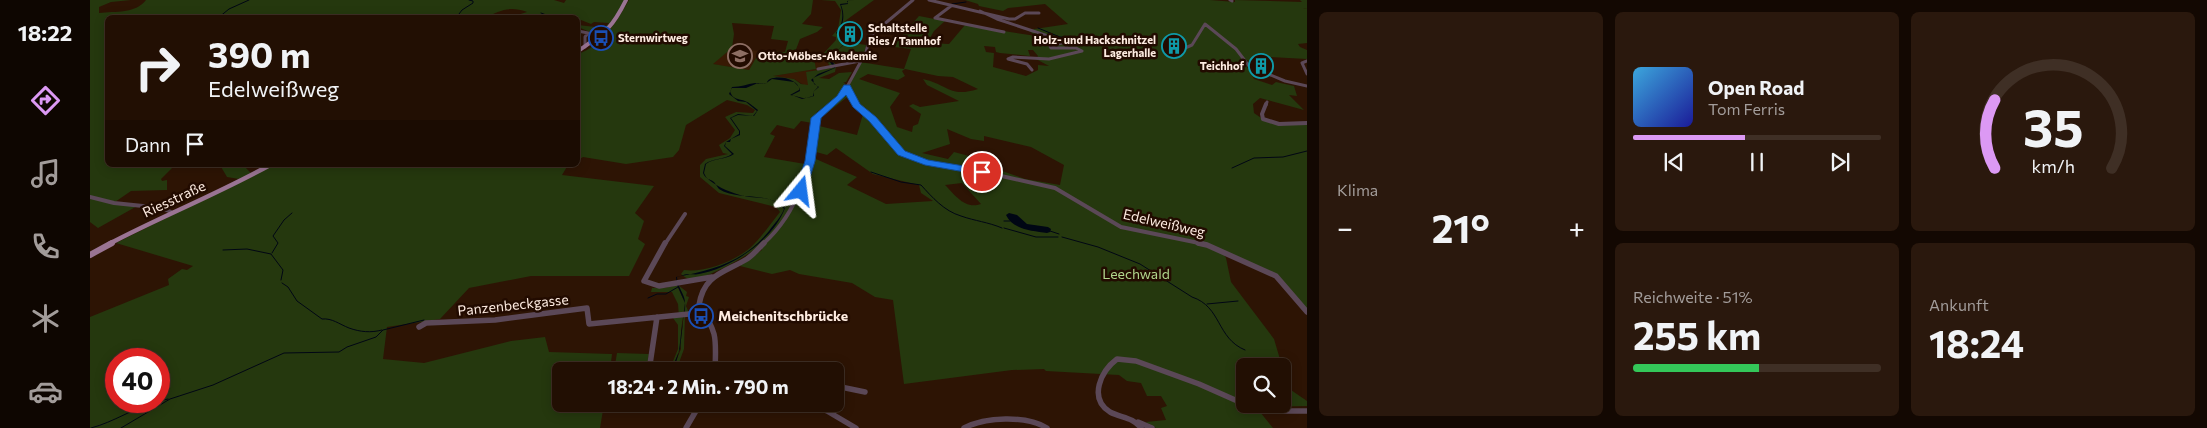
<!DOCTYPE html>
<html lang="de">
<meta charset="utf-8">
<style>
body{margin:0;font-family:Commissioner,sans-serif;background:#2a180d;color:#f1f3f6;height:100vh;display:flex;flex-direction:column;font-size:19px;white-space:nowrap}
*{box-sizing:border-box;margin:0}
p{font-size:16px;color:#a29c9a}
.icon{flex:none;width:28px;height:28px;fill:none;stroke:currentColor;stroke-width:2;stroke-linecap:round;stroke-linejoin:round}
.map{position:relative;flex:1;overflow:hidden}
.sheet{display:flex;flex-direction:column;gap:12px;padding:12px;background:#130802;width:900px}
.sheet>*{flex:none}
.top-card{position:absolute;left:15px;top:15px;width:475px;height:152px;border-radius:8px;box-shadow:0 2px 12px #0003,0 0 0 1px #3f2f25;background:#220f03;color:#f1f3f6;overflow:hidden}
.tools{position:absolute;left:1146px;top:358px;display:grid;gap:10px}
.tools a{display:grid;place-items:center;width:55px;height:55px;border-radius:8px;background:#220f03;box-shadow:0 2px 12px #0003,0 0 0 1px #3f2f25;font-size:25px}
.speed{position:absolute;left:15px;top:348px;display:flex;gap:10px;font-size:25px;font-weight:700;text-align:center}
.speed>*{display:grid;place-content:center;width:65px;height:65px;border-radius:50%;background:#220f03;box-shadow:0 2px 12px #0003,0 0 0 1px #3f2f25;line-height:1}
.speed .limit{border:8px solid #d22;background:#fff;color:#111}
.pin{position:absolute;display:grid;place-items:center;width:42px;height:42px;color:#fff;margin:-21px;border:2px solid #fff;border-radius:50%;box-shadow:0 1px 5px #0007}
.me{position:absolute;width:55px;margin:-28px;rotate:16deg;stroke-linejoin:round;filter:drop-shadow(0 0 4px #0008)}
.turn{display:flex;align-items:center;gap:18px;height:105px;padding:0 20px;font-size:22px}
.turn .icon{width:65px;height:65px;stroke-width:2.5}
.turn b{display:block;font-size:35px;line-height:42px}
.then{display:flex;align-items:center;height:48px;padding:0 20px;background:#0003;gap:10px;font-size:19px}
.big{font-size:38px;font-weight:700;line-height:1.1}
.sheet .widget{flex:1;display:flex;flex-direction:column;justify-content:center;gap:8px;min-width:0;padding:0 18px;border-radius:8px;background:#2a180d}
.sheet .dial{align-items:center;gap:0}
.dial svg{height:130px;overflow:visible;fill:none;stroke:#3f2f25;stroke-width:7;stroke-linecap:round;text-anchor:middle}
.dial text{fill:#f1f3f6;stroke:none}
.song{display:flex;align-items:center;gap:15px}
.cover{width:60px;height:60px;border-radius:8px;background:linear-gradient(135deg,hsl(200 70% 55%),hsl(240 70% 35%))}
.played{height:5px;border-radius:2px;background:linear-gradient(90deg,#dc99f4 45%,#3f2f25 45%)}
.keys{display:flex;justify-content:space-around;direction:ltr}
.heat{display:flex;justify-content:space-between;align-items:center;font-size:28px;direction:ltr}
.charge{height:8px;border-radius:4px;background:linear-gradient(90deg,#34c759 51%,#3f2f25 0)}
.sheet .tiles{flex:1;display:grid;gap:12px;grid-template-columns:repeat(3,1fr)}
.widget:first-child{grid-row:span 2}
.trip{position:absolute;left:462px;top:362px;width:292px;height:50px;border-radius:8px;background:#220f03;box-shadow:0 2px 12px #0003,0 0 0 1px #3f2f25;font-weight:700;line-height:50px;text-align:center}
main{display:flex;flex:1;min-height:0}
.menu{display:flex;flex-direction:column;width:90px;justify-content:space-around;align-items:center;background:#0e0601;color:#a29c9a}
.menu .icon{width:35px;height:35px}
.menu .active{color:#dc99f4}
.menu b{font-size:22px;color:#f1f3f6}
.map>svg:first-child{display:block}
</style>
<main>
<nav class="menu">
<b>18:22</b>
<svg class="icon active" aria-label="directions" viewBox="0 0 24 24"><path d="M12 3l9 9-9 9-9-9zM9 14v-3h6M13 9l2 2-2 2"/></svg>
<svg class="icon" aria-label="music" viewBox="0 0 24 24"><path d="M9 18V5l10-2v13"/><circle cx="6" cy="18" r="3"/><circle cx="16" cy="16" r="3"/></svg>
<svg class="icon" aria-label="phone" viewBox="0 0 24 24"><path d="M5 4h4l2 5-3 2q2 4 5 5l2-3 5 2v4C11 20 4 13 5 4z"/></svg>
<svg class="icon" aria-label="climate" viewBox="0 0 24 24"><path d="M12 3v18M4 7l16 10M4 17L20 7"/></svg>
<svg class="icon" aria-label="car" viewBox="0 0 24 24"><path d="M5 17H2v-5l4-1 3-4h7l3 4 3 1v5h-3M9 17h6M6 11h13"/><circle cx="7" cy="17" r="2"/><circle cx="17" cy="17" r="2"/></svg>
</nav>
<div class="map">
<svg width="1217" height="428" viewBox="0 0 1217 428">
<rect width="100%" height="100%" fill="#2d1404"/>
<!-- built -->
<path fill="#381a04" d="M642 48 670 51 659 70 622 64Z
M723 58H735L741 69 727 70 719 85H714L704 79 688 78 682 76 726 69Z"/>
<!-- green -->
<path fill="#25380e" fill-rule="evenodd" d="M0 0H41L21 2 9 7V13C26 11 45 14 56 0H464L474 3 476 0H535L522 23 508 36 499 34 500 32 488 27V25L514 28 519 23 504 22 501 24 491 20 488 24V18L421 17 437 12C420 6 410 10 395 18H18L17 30 16 31 18 33V165H85L71 179 72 181 77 180V190L41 191 25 202 49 205 8 228 0 222Z
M539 0H723L721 14 712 24 733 27 727 32 710 39 705 52 732 55 746 40V37L742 36 748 29 751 10 745 1 731 0H784L755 21 748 34 757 42 776 45C774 64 756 59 742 58L746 66 745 72 729 78 739 79 749 73 762 72 756 82H753L755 83 749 96 727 112 722 123 711 121 704 129 687 125 680 134 685 136 674 157 715 164 719 156 767 177 757 185 796 204 843 201 831 193 829 185 783 174 746 148 737 155 719 150 720 137H723L726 117 750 98 770 62 814 69 821 49 788 45 792 38 807 41 829 16 855 21 844 31 837 43 859 44 875 25 946 36 938 30 978 24 955 4 918 8 913 11 889 6 888 4 875 0H1120L1145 2V0L1212 2 1210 0H1217V9L1213 8 1217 9V43L1208 44 1210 47 1217 50V59L1179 57 1183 64 1153 60 1164 79 1182 85 1186 82 1204 86 1207 96 1199 95 1214 110 1170 98 1163 104 1164 113 1177 122 1217 124V311L1186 275 1131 250 1136 258 1141 282 1184 339 1192 366H1155V404H1192L1193 368 1198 388 1217 401V406L1166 407 1183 428H1066L1056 422 1076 420 1071 408 1077 406 1071 396H1057L1051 383 1037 381 1029 375 956 371 954 369 922 370 814 384 803 300 785 297 762 283 709 274 700 270 682 274 650 266 672 250 669 246C657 256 616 280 600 279 597 279 592 275 591 274L594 270C614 273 645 261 660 248 671 238 681 223 690 212L686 207 629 193 610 177V165L616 159 638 154 633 153 629 145 640 138 645 130 635 117 646 112 663 113 665 110 657 105 637 100 596 125 589 150 583 157 536 164 493 157 488 160V54C512 46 527 21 539 0ZM642 23 684 26 681 39 698 41 695 52 670 51 659 70 623 64 642 48 644 34ZM894 46 905 47 906 52 910 53 940 56 938 50H943L948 56 946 59 959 66 948 65V70L936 76 903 67 904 53 896 52ZM724 58H735L741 68 716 72 718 85 711 84 704 79 683 76 726 69ZM815 69 848 76 863 77 888 89C860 98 859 85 833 79L837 85 869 101 830 107 823 104 819 106 831 114 828 124 823 126 822 132 807 127 800 107 810 93 769 79 778 74 808 80 815 76 812 71ZM756 98H760L773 114 767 135 729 126 732 117ZM857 129 881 139 894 141V136L941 147 974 165 970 185 935 179 898 166V161L864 152 858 159 832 153 860 144ZM872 183 891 204C875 210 865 195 855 185Z
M130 165H153L162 174 149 179 137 177Z
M183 165H478L472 175 564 186 545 213 554 221 548 239 555 244 539 276H441L379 288 350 319 297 327 293 359 334 363 421 341 455 337 459 352 522 354 520 371H471V404H514L510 428H0V317L79 285 78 279 92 269 97 270 103 266 26 243ZM26 359H69V401H26Z
M587 285 595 303 590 349 581 371H579L588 349V325L583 318 589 317 588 304 582 292H561L562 288H575Z
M588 285 597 292 596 296 599 297 596 306 599 313H595L594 349 586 371H582L591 349V330L595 303Z
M527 353 559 354 556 371H524Z"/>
<!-- water -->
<path fill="#000614" d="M765 0 758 1V4L751 5C755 14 754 26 747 33L757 42 748 50 737 56 746 66 745 68 723 78 724 84 729 87 723 92 724 96C711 100 713 97 700 95L709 90V87L704 82 682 79 675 84 668 83 656 88H642L640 91C643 101 650 98 657 102 660 103 665 108 668 110L664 116 648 115 641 118 650 131V135L641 139 640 142H636L635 146 644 154C635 160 624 158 616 164L614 173 616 177C625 186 637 191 650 195 668 200 678 194 695 208 684 239 642 268 609 274 606 275 602 274 598 274 593 274 591 277 587 277 587 287 595 294 595 303 596 310 593 319 592 327 589 343 591 357 581 371L590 349 595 303 587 285 586 277C623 270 654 262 679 231 684 224 691 217 694 209 683 191 646 201 629 189 627 187 626 184 624 182 619 178 616 180 613 173L615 164C623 158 633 160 642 154L634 146 636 142 649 134V131L640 118 648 114 663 116 667 111 656 102 648 101 639 94 642 87C651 87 657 84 665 83 668 83 671 84 674 84 679 83 675 82 680 79 690 75 709 79 710 91L702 95 712 99 723 96V92L728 87 721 80 728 74 744 68 736 56 748 50 756 42 746 33C753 25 754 14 750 4L758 3 757 1Z
M919 213 927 215 937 224 958 227 961 229 960 232 957 233C943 231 923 230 916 215Z"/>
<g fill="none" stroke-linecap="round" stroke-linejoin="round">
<!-- stream -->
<path stroke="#000614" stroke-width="1" d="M862 4 876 2
M451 13 464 18
M128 18 139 9 159 0
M366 18 372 10 383 3V1L379 0
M948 28 970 37H982
M989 39 1034 46 1052 43
M1142 168 1164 158 1193 157 1217 151
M781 172 811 182 831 185C842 197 854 211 871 216 885 221 898 222 912 228
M914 221H920
M914 228 946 237H968
M960 231 969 234
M972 237 1008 247 1050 264 1102 297C1132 307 1126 338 1155 350
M133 250 157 249 181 254 193 270 191 280
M182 253 188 243 183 236 194 220 202 213
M192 283 198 287 207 301 232 319C242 318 249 324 259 328 270 332 281 333 292 330
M558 298 567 294H576L588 287
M1117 304 1148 301
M69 401 78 399
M1 428C24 422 44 408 67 401
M31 428 80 399 123 385 194 353 249 352 257 347 286 337 293 330 334 320"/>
<!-- minor-far2 -->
<path stroke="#5b4857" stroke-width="3" d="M839 0 919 19H925L935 13H949
M1140 0 1142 1
M861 6 845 18 914 32
M890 11 907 19 976 42 960 46 961 48H986L992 51 959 59 923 57 918 59 937 64 942 70
M488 31 498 33 495 37V47
M1095 48 1102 45 1115 24 1146 49 1159 66 1195 81 1217 86
M1217 61 1212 63 1217 74
M728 69 770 61
M757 87 768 105
M740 105 752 96 776 52 780 36 823 0
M1176 105 1177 102"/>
<!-- minor-far1 -->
<path stroke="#5b4857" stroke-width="4" d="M767 104 770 109 783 119 807 150 818 156 835 162 898 173 965 188 1031 227 1114 244
M1176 104 1172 114 1173 119 1189 124 1217 123
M0 197 24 203 72 208 81 212
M575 244 595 214
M673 244C711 210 719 166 726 117L742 104"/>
<!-- minor -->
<path stroke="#5b4857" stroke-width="5.5" d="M575 243 554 281 569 286 622 277
M1108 243 1117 245 1186 276 1217 312
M329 327 336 323 405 320 497 308 499 324 599 314 611 310
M559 371 567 317
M625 371C626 337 628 334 609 305 614 274 634 273 657 259 663 255 669 248 674 243
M746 386 775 392
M632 404 692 409 720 405 737 411 766 428
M1048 422 1062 428
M596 428 610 404
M874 428C895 417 936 415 957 428
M1051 428C1043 417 1031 418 1020 412 998 398 1011 371 1027 359L1046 361 1109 384 1170 411H1217"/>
<!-- major-far2 -->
<path stroke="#9a7493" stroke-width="4" d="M488 51C515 32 521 30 536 0"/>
<!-- major-far1 -->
<path stroke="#9a7493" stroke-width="4.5" d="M19 244C72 216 128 194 180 165"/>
<!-- major -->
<path stroke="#9a7493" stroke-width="6" d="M0 255 22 243"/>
</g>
<!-- route -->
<path fill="#1a73e8" stroke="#114b97" d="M754 85H760L770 104 786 117 815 151 838 160 892 169 897 172 892 175 835 165 808 155 779 121 763 107 756 95 731 118 725 161 716 191 711 194 707 193 705 191 715 161 721 118 747 96Z"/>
<!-- icons -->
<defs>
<symbol id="building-ring" viewBox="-11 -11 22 22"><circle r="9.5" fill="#220b00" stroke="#0f9aa8" stroke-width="1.5"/><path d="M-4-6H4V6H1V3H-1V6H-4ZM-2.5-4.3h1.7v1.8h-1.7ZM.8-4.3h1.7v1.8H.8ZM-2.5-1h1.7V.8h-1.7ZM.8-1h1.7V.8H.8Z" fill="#0f9aa8"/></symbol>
<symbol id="bus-ring" viewBox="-11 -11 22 22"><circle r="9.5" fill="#220b00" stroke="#1a4fb4" stroke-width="1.5"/><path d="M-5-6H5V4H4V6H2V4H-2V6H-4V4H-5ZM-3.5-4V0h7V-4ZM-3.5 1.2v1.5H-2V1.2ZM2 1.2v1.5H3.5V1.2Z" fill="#1a4fb4"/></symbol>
<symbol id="university-ring" viewBox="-11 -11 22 22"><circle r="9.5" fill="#220b00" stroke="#8d6e63" stroke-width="1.5"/><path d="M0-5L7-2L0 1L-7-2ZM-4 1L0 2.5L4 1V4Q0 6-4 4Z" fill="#8d6e63"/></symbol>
</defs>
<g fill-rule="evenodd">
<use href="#building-ring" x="746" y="20" width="28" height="28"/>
<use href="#bus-ring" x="497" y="24" width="28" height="28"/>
<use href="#building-ring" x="1070" y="32" width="28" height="28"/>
<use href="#university-ring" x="636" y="42" width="28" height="28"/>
<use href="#building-ring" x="1157" y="52" width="28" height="28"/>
<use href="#bus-ring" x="597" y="302" width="28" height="28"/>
</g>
<g text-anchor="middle" stroke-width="5" stroke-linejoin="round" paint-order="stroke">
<!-- far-poi labels -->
<g font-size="11" font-weight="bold" fill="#feece1" stroke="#220b00" text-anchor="start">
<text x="778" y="32">Schaltstelle<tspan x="778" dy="13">Ries / Tannhof</tspan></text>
<text x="528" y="42">Sternwirtweg</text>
<text x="1066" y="44" text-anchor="end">Holz- und Hackschnitzel<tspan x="1066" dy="13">Lagerhalle</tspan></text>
<text x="668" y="60">Otto-Möbes-Akademie</text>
<text x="1154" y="70" text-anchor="end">Teichhof</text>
</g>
<!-- street labels -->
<g font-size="14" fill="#feece1" stroke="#220b00">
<text transform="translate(84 199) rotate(-25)" y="5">Riesstraße</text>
<text transform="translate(1074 223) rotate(13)" y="5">Edelweißweg</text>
<text transform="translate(423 305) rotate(-6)" y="5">Panzenbeckgasse</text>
</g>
<!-- park labels -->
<g font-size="14" fill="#b0d68c" stroke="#220b00">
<text x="1046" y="279">Leechwald</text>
</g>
<!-- poi labels -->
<g font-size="14" font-weight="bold" fill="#feece1" stroke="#220b00" text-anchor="start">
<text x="628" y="321">Meichenitschbrücke</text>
</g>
</g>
</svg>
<div class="tools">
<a><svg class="icon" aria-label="search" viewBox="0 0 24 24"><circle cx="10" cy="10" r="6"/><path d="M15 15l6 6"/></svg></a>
</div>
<div class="speed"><div class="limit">40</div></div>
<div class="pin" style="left:892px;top:172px;background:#d93025"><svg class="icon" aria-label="arrive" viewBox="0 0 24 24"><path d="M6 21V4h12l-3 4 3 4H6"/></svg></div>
<svg class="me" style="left:711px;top:191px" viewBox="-20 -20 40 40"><path d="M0-17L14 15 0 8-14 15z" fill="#1a73e8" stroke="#fff" stroke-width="4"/></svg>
<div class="trip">18:24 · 2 Min. · 790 m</div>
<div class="top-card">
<div class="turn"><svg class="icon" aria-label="right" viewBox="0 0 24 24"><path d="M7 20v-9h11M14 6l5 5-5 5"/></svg><div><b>390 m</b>Edelweißweg</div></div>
<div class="then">Dann<svg class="icon" aria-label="arrive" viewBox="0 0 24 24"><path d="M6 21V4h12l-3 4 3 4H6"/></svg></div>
</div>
</div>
<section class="sheet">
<div class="tiles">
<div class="widget"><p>Klima</p>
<div class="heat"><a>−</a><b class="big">21°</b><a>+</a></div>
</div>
<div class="widget">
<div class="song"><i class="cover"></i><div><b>Open Road</b><p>Tom Ferris</p></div></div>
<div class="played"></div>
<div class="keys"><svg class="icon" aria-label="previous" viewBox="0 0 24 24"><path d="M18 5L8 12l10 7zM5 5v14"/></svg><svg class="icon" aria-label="pause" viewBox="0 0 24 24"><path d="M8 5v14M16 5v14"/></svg><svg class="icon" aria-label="next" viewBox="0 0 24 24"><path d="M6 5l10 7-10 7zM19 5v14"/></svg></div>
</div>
<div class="widget dial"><svg viewBox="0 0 100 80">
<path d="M14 69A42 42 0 1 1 86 69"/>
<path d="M14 69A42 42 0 0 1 14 27" stroke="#dc99f4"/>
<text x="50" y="56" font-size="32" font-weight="700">35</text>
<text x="50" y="72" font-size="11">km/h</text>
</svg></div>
<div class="widget"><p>Reichweite · 51%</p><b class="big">255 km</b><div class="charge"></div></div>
<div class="widget"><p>Ankunft</p><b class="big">18:24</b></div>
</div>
</section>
</main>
